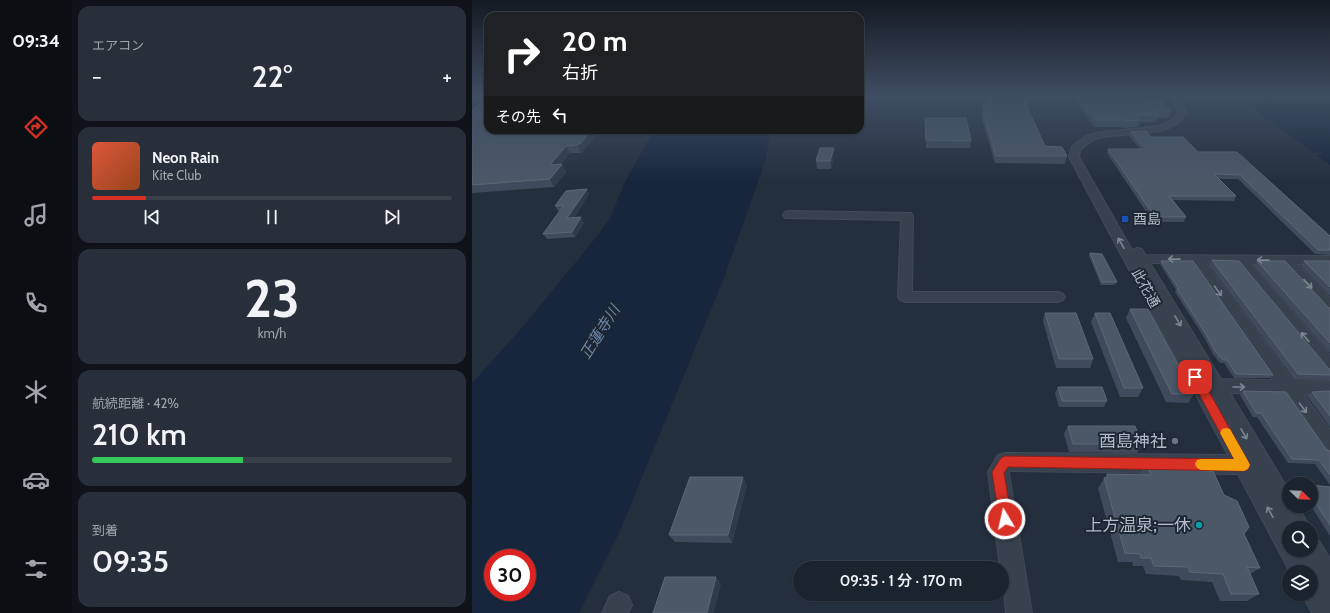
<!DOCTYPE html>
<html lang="ja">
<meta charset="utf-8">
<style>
body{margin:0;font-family:Cabin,"Noto Sans JP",sans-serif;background:#282f3a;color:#f1f3f6;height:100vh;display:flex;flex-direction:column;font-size:15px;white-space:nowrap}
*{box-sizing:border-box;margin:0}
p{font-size:13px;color:#a0a4aa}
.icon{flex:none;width:22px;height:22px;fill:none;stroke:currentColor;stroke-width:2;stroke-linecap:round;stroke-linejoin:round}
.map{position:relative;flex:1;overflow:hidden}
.sheet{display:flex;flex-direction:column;gap:6px;padding:6px;background:#0f1319;width:400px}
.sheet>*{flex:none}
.top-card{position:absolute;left:12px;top:12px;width:380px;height:122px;border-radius:12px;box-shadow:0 1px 3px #0004,0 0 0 1px #39404a;background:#202124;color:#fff;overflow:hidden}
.needle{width:26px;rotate:113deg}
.buttons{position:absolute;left:810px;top:477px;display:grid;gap:8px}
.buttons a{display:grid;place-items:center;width:36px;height:36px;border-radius:50%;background:#1b232e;box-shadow:0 1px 3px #0004,0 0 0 1px #39404a;font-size:20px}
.speed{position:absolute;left:12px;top:549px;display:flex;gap:8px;font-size:20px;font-weight:700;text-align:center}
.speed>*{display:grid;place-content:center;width:52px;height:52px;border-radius:50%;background:#1b232e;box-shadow:0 1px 3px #0004,0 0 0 1px #39404a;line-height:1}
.speed .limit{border:6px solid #d22;background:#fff;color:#111}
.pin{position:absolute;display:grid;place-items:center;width:34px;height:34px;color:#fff;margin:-17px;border-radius:8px;box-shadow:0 2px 6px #0006}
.me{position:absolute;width:44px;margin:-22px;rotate:351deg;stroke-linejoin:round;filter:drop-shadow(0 0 3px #0008)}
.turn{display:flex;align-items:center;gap:14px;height:84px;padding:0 12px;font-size:18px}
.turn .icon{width:52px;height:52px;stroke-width:2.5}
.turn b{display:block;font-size:28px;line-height:34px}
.then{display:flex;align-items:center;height:38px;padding:0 12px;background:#0003;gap:8px;font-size:15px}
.big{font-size:30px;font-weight:600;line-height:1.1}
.sheet .widget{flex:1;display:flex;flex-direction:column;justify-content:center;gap:6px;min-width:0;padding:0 14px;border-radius:12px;background:#282f3a}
.sheet .dial{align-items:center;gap:0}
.dial b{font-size:52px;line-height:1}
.song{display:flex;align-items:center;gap:12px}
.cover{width:48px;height:48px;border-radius:6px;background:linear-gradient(135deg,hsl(10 70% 55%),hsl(20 70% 35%))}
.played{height:4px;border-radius:2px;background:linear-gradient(90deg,#d93025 15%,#39404a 15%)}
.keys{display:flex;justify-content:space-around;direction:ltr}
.heat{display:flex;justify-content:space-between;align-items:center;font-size:22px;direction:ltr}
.charge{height:6px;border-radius:3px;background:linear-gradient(90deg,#34c759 42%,#39404a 0)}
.trip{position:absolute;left:321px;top:561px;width:216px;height:40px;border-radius:20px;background:#1b232e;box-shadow:0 1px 3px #0004,0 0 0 1px #39404a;font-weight:600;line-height:40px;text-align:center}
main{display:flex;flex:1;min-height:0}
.tabs{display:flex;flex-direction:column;width:72px;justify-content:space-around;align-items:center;background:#0b0e12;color:#a0a4aa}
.tabs .icon{width:28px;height:28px}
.tabs .current{color:#d93025}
.tabs b{font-size:18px;color:#f1f3f6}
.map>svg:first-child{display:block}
</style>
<main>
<nav class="tabs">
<b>09:34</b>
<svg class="icon current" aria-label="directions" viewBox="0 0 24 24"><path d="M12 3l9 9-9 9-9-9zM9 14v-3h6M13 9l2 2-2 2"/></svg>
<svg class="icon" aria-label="music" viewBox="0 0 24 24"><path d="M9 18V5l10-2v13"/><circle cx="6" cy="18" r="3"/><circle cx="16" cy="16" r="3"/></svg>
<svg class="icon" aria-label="phone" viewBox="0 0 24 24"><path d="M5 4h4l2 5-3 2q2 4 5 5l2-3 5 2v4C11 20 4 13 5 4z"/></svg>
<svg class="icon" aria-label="climate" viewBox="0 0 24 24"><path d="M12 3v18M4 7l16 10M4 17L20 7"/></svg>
<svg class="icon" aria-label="car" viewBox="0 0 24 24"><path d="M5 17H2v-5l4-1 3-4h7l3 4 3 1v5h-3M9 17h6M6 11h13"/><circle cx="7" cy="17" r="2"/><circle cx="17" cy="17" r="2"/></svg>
<svg class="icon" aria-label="filters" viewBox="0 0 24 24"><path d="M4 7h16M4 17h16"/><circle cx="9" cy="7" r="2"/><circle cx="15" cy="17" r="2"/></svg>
</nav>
<section class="sheet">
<div class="widget"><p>エアコン</p>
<div class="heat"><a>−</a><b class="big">22°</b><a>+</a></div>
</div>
<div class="widget">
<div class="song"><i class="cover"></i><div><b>Neon Rain</b><p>Kite Club</p></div></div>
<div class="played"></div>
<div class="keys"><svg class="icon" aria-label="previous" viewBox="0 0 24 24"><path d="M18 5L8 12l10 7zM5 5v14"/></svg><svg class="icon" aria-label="pause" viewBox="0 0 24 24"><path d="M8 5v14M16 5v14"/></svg><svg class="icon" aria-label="next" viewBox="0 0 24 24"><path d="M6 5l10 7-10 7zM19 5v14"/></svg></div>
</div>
<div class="widget dial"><b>23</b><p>km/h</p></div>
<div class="widget"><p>航続距離 · 42%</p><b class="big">210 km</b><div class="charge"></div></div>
<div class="widget"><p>到着</p><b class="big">09:35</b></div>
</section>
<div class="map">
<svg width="858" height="613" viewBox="0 0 858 613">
<rect width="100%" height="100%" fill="#242f3e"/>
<!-- water -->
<path fill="#17263c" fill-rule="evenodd" d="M764 96H858V165L844 155 852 154 839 151 783 110 789 109 781 108Z
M182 130H298L294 159 252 278 148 531 107 613H0V383L48 330 126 235 138 218 153 182ZM21 558H55V592H21Z"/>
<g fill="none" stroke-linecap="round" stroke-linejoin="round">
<defs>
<path id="minor" d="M698 96H706L715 113C695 143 652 129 623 139 617 142 612 146 608 150L607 157 660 250 665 248 670 249 673 255 858 256V264H825L858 298V312L853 311 810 264H779L858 355V374L852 372 765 264 734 263 821 380 858 381V395H832L858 430V455L851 452 811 394 758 393 817 491V506H826L838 528H817V550H839V537L847 541 858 559V613H840L830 594H839V572H818L766 474 538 471 537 474 560 613H534L530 568H528L516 472 526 455 533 453 756 455 597 157 600 147C604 143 609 139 615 136 640 125 690 136 707 113ZM678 263H720L801 380 749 379Z
M317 211 439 213 441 216 440 292H586L591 294 593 297 591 300 586 302H433L428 300 426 297 429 220 313 218 311 215 313 212Z
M147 592 156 596 160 605 156 613H130L138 596Z"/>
</defs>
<!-- minor casing -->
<use href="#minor" stroke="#414a57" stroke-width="2"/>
<!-- minor -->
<use href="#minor" fill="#38414e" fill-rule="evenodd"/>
</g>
<!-- wall -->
<path fill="#3f4b5c" d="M7 96H16L128 130 112 150 109 153H98L89 164 94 172 82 187 0 193V110L11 102Z
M516 96H557L558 98 557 105H554L573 146 595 156 593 164 523 163 510 119 511 113 510 110 511 104H518Z
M601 96H668L671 100 699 111 696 118H686L685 122H668L666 127 651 128 650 127H622Z
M453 118 499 141 498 148H454Z
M659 132 679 137 726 152H765L858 236V255L843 254 766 179H747L764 196 762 201 701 200 714 217 712 222H681L635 153 636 149H668L657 136Z
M362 156 359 169H345L344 161Z
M115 189 117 194 102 218 112 223 103 237 75 239 71 234 88 211H86L83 206Z
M618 253 645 282 643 285H629L617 256Z
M740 260 856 368 858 369V380L822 379 737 265Z
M689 261 801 375 798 378H762L752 363H748L741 354 732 337 703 292 704 290 688 264Z
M785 261 856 307 858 308V353L782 266Z
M832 261H858V296L829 266Z
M658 309 722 394 716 403 694 402 654 318Z
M573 313 621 359 618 368H584L571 321Z
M623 313 671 388 666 397H648L619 322Z
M586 387 635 401 632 407H587L583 393Z
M771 391 854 449 858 451V485L843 464 816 463 785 417H781L768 395Z
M858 391V427L835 396 840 392Z
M596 426 670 444 665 453 597 452 592 434Z
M675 464 690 469 752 495 772 534 788 568 778 574 787 594 775 601H748L740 582 709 580 707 576 674 574 671 566H661L660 562H646L626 488 635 474 669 475 668 474Z
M275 485 260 543 203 542 197 535Z
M839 485 858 487V536L839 506Z"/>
<!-- shaded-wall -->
<path fill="#2f3b4b" d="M0 96H2L3 98 0 100Z
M119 130H128L112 150 109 153 105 145Z
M94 146 98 153 82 173 78 165Z
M362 148V156L359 169 358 161Z
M90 164 94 172 82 187 78 179Z
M115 189 117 194 98 224 95 218Z
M109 217 112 223 103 237 100 232Z
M271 477 275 485 260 543 256 535Z
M244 577 249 584 242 613H235Z"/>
<!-- building -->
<path fill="#4b5868" stroke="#5c6777" d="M8 96H16V130H119L109 143 105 145 94 146 78 165 90 164 78 179 0 185V110L12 101Z
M518 96H557L558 98H551L573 146 590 147 595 156H524L511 112H513L511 104H520Z
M607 96H668L671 100H687L699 111H683L687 115H664L668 120 653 121 652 120H624Z
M453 118H494L499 141 454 140Z
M674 131 679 137H711L726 152H765L858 236V250H846L768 175 742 174 764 196H697L714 217H683L636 149H673L659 132Z
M348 148H362L358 161H344Z
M115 189 95 218 109 217 100 232 71 234 92 205 83 206 94 191Z
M618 253 630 254 645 282H630Z
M740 260 767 261 856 368 858 369V375L826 374Z
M689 261H721L801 375 764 374 755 360H751L743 351 734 334 705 289H707Z
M785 261H813L856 307 858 308V343Z
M832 261H858V287Z
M658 309H676L722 394H700Z
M573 313H604L621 359H587Z
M623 313H638L671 388H652Z
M586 387H630L635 401H590Z
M771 391 814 392 854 449 858 451V475L847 460 820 459 789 413H784Z
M858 391V416L840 392Z
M596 426H663L670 444H601Z
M675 464 688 465 690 469 741 471 752 495 765 501 777 527 772 534 788 568 775 567 787 594H759L751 574 718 572 716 567 682 566 679 558H669L668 554 653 553 632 478H636L635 474 679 475Z
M218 477H271L256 535H197Z
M839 485 858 487V525L839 496Z
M193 577H244L235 613H181Z"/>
<!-- one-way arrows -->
<defs><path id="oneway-shaft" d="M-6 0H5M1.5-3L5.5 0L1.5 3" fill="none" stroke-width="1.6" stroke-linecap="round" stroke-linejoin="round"/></defs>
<g stroke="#7c8592">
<use href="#oneway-shaft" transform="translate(649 243) rotate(-119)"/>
<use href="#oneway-shaft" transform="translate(702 259) rotate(-179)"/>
<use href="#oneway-shaft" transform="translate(791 260) rotate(-179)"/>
<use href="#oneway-shaft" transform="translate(836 284) rotate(47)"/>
<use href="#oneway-shaft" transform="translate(746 291) rotate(54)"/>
<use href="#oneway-shaft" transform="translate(706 321) rotate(60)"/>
<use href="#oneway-shaft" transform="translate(833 337) rotate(-130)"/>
<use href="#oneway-shaft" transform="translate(767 387)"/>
<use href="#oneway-shaft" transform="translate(831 408) rotate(54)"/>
<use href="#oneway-shaft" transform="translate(772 434) rotate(60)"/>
<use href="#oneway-shaft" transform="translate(798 512) rotate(-119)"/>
</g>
<!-- sky -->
<linearGradient id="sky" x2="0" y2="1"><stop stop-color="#141a22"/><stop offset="0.53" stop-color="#3f4d63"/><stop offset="1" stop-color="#3f4d63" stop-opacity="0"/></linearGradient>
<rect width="858" height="182" fill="url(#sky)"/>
<!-- route -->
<path fill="#d93025" stroke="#8d1f18" d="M723 373 727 374 776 461 778 465 776 469 772 471 536 467 532 473 540 519 538 524 533 526 528 524 520 472 529 458 533 456 762 459 718 377 719 374Z"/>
<!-- slow -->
<path fill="#f59e0b" d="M754 428 758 429 776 461 778 465 776 469 772 471 729 470 725 468 723 464 725 460 729 459H762L748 433 750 429Z"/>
<!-- markers -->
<rect fill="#1a4fb4" stroke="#1d2633" stroke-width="1.5" x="649" y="215" width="8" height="8" rx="2"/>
<circle fill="#6b7280" stroke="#1d2633" stroke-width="1.5" cx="703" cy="441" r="4"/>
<circle fill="#0f9aa8" stroke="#1d2633" stroke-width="1.5" cx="727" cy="525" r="4"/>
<g text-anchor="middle" stroke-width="4" stroke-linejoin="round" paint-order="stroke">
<!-- poi labels -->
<g font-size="14" fill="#b4bcc9" stroke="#1d2633" text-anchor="start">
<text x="661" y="224">酉島</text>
</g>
<!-- street labels -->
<g font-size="14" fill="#b4bcc9" stroke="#1d2633">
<text transform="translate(674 288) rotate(61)" y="5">此花通</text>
</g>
<!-- water labels -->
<g font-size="15" font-style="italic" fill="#6d86a8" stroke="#1d2633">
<text transform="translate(128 332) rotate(-58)" y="5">正蓮寺川</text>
</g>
<!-- near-poi labels -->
<g font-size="17" fill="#b4bcc9" stroke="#1d2633" text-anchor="end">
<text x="695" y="447">酉島神社</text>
<text x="719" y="531">上方温泉;一休</text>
</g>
</g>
</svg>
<div class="buttons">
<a><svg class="needle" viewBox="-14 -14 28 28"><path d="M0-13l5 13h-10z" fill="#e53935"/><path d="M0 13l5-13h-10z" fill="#a0a4aa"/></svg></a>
<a><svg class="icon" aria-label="search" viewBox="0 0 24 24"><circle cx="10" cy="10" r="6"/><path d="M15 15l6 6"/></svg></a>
<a><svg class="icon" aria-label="layers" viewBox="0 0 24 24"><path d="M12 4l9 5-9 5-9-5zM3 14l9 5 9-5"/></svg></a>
</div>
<div class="speed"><div class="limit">30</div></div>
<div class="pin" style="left:723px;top:377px;background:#d93025"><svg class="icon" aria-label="arrive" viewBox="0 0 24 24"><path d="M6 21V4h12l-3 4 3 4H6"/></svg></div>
<svg class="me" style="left:533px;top:519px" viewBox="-20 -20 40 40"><circle r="17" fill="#d93025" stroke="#fff" stroke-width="3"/><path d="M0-11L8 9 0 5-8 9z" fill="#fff"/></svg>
<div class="trip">09:35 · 1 分 · 170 m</div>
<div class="top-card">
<div class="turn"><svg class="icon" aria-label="right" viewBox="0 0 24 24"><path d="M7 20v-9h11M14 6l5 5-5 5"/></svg><div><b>20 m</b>右折</div></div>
<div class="then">その先<svg class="icon" aria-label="left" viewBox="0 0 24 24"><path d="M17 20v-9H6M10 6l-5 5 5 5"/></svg></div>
</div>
</div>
</main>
